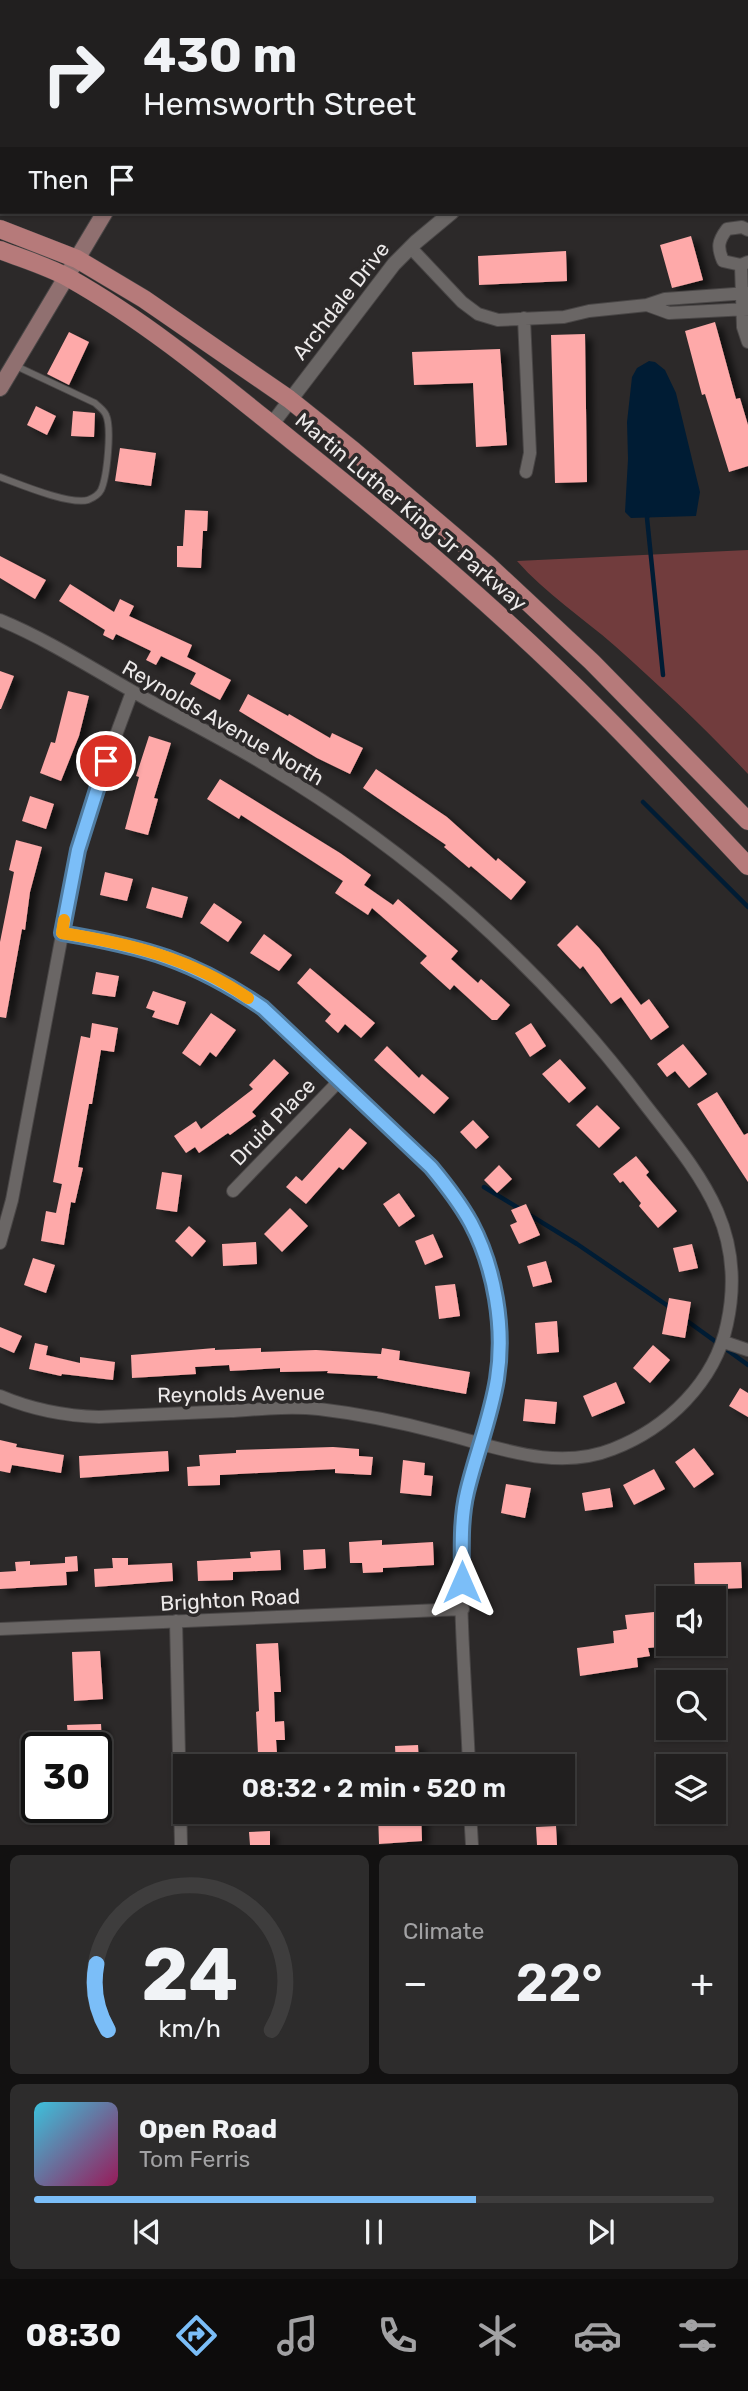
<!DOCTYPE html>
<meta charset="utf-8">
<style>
body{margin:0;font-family:Rubik,sans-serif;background:#2d2c2c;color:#f1f3f6;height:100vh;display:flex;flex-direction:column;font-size:26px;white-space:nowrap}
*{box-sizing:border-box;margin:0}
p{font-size:23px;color:#a2a2a4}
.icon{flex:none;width:38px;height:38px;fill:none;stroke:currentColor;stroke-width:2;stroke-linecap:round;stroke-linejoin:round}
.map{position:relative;height:1845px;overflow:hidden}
.details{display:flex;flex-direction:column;gap:10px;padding:10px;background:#121111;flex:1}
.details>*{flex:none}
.hud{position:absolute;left:0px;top:0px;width:749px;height:214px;box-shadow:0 2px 5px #0004,0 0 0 2px #3e3d3d;background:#211f1f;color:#f1f3f6;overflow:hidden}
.controls{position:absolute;left:656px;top:1586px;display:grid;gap:14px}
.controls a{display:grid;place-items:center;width:70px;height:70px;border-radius:0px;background:#211f1f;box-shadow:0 2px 5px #0004,0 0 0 2px #3e3d3d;font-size:35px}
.speed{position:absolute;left:21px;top:1732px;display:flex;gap:14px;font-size:35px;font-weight:700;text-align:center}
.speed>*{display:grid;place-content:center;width:91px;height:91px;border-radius:50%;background:#211f1f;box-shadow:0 2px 5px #0004,0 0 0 2px #3e3d3d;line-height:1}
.speed .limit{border:4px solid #111;border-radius:10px;background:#fff;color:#111}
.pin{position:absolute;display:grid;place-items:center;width:60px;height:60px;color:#fff;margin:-30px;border:4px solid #fff;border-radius:50%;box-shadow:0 2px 7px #0007}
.me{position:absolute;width:77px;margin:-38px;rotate:0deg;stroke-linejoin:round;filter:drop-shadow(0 0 5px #0008)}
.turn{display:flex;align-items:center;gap:24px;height:147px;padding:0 28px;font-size:32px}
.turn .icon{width:91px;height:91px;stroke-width:2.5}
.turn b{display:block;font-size:49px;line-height:60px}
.then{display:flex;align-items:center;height:66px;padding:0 28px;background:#0003;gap:14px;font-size:26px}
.big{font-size:52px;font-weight:600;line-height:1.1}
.details .widget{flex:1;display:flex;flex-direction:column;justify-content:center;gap:10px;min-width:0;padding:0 24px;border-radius:10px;background:#2d2c2c}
.details .dial{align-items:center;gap:0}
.dial svg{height:182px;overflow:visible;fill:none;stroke:#3e3d3d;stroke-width:7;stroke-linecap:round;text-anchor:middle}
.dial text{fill:#f1f3f6;stroke:none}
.song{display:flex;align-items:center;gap:21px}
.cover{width:84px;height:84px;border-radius:10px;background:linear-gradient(135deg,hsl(190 70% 55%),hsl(330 70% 35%))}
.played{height:7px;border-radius:4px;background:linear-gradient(90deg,#7bbef8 65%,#3e3d3d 65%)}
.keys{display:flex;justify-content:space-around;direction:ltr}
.heat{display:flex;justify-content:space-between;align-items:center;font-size:38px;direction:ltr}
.details .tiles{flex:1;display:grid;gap:10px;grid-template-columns:1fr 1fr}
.widget:last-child{grid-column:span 2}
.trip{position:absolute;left:173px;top:1754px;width:402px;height:70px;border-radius:0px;background:#211f1f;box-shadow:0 2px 5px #0004,0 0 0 2px #3e3d3d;font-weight:600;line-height:70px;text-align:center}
.tabs{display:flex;height:112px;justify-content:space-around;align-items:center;background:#0d0c0c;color:#a2a2a4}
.tabs .icon{width:49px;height:49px}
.tabs .on{color:#7bbef8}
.tabs b{font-size:32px;color:#f1f3f6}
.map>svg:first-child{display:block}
</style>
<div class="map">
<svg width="748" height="1845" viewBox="0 0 748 1845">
<defs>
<filter id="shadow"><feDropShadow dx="7" dy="4.5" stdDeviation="3.5" flood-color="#0009"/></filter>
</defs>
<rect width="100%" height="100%" fill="#2c2929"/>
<!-- green -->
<path fill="#713c3d" d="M748 550V774C706 729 661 687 615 646 583 618 545 593 517 561Z"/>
<!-- water -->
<path fill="#001c34" d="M649 361 655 362 665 370 676 393 700 492 696 516 631 518 625 512 628 459 627 422 632 377 637 368Z"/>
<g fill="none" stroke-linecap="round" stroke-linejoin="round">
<!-- stream -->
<path stroke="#001c34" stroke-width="4.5" d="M649 513 647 518 663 675
M643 802 748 907
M484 1187 577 1244 671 1308
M683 1318 748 1365"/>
</g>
<!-- building -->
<path fill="#fea9a9" filter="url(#shadow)" d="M691 236 703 280 672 288 660 245Z
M566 251 567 281 479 285 478 256Z
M715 322 736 399 740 398 748 425V466L729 472 705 394 702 395 685 331Z
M69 332 89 342 69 385 47 374Z
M585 334 587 482 555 483 551 335Z
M500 349 507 445 476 447 473 383 414 385 412 352Z
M36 406 56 416 47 435 27 425Z
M73 411 95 413 94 437 71 436Z
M120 448 156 453 151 486 115 481Z
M185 510 208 511 207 531H203L201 568 177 567V546H183Z
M0 556 46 580 35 599 0 578Z
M70 584 114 612 120 599 134 606 129 616 192 645 187 657 231 680 220 700 190 684 196 673 161 656 156 665 146 660 151 651 116 634 113 640 103 635 105 630 59 601Z
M0 671 14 676 1 709H0Z
M68 691 89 696 79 736 61 781 40 773 51 742 55 743Z
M248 694 288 716 289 714 330 738 332 733 363 748 350 774 317 758 239 711Z
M149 736 171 743 154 798 158 799 148 835 125 829 139 777 136 776Z
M376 769 447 817 496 861 498 858 526 882 511 900 471 866 469 868 444 847 446 845 363 788Z
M220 779 340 853 371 875 364 885 393 905 398 899 458 951 451 959 478 983 481 979 510 1005 497 1020H492L454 985 450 990 420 963 427 956 372 908 368 915 335 893 343 881 241 815 239 819 207 799Z
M30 796 54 804 46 829 22 821Z
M16 840 42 847 30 892 25 930 22 929 6 1018 0 1017V942L14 872 9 870Z
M105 872 133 879 127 901 100 895Z
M152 887 188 897 182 918 146 908Z
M214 903 242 922 228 942 200 923Z
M577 925 599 948 641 1005 649 999 669 1027 651 1040 621 997 611 1004 583 966 580 969 557 945Z
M264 934 292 955 279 971 250 953Z
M310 968 375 1023 361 1038 345 1024 338 1033 325 1021 331 1014 297 983Z
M96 972 119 976 115 997 92 994Z
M153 991 186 1002 178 1025 152 1017 155 1011 146 1008Z
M211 1013 236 1030 216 1057 210 1052 200 1066 182 1053Z
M92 1023 118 1028 114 1052 101 1050 92 1104H89L78 1167 83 1168 75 1203 71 1202 64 1245 41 1241 46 1211 56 1213 62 1184 53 1182 81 1036 90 1038Z
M531 1023 546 1046 530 1057 515 1033Z
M683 1044 707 1074 689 1088 675 1071 667 1077 657 1064Z
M387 1046 419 1078 422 1074 449 1098 434 1114 374 1060Z
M274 1059 289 1073 252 1112 256 1116 230 1135 228 1133 199 1153 195 1147 186 1153 174 1136 196 1121 201 1129 253 1089 249 1085Z
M560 1059 586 1088 569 1103 542 1074Z
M717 1092 744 1135 748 1133V1182L697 1104Z
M597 1105 620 1128 599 1148 576 1125Z
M473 1120 489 1137 476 1149 460 1132Z
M350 1128 367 1143 343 1170 339 1167 306 1204 286 1187 296 1176 302 1181Z
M636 1156 649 1172 646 1175 677 1211 658 1228 639 1206 641 1203 623 1181 620 1183 613 1174Z
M499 1165 512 1179 497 1193 484 1180Z
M162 1172 182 1175 177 1212 156 1209Z
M399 1193 415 1216 399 1227 383 1204Z
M526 1204 540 1235 519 1244 510 1225 517 1222 511 1210Z
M290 1208 308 1226 282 1252 264 1234Z
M189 1226 206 1241 192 1257 175 1241Z
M433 1234 443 1257 425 1265 415 1241Z
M256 1242 257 1264 223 1266 222 1244Z
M692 1244 698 1268 679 1272 673 1248Z
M33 1258 55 1265 46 1293 24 1285Z
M546 1261 552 1282 533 1287 527 1266Z
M455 1284 460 1316 439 1319 435 1286Z
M669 1298 691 1302 685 1338 662 1334Z
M557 1321 559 1352 537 1354 535 1323Z
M0 1327 22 1336 14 1353 0 1347Z
M35 1343 48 1346 46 1355 80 1363V1357L115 1362 113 1380 62 1374 61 1376 29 1369Z
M653 1345 670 1360 650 1383 633 1368Z
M215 1348V1350L261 1348V1352L316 1350 381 1354 382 1348 400 1351 399 1360 470 1372 466 1394 377 1378 378 1376 327 1373 328 1371 280 1372V1368L230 1371 229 1365 195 1367 196 1374 132 1378 131 1355Z
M616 1382 625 1403 592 1417 583 1396Z
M740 1388 748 1393V1417L729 1406Z
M525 1399 557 1402 555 1424 523 1421Z
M0 1440 17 1444 16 1447 64 1455 61 1473 12 1465 10 1473 0 1471Z
M333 1447 359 1449V1456L373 1457 371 1475 335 1473V1469L220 1475V1485L188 1486 187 1467 200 1466 199 1455 236 1453V1450Z
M694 1448 714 1474 694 1488 675 1462Z
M168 1451 169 1471 80 1478 79 1456Z
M403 1460 425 1463 424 1475 433 1476 431 1496 400 1493Z
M654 1469 665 1489 634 1505 623 1485Z
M506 1484 531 1488 525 1518 501 1513Z
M610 1488 613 1507 585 1511 582 1493Z
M382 1540V1545L433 1542 434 1565 383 1568V1572L363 1573 362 1563H350L349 1542Z
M325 1549 326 1568 304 1570 303 1550Z
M280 1550 281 1570 233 1572V1580L198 1581 197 1561 251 1558 250 1552Z
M77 1556 78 1571 66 1572 67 1585 0 1589V1572L16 1571 15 1562 30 1561V1565L65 1563V1557Z
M112 1558H128V1565L172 1563 173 1581 95 1587 94 1569 113 1568Z
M741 1562 742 1588 695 1590 694 1563Z
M654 1612 658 1647 648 1648 650 1656 637 1658 638 1667 580 1676 577 1648 614 1643 613 1631 627 1629 625 1615Z
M278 1643 281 1692H274L275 1722 284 1721 285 1740H276L277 1753 258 1754 256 1712 259 1711 256 1644Z
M100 1651 103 1699 74 1701 72 1652Z
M101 1724 102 1748H69L67 1725Z
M418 1745 419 1766H396L395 1746Z
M421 1811 422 1841 379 1844 378 1812Z
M556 1826 557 1845H537L536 1827Z
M270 1831V1845H250L249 1832Z"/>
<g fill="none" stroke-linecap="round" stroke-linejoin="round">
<defs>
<path id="service" d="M0 477C19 484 69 505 88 500 93 498 99 494 101 490 107 477 112 428 106 415 104 410 99 407 95 403L16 366"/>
<path id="minor" d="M703 0 706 2
M747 20H748
M0 47H2
M748 230 742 227 727 229C718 241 717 247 723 261L741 265 748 262
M410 247 462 302 478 314 498 320 564 317 589 311 647 305 665 299 748 293
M741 265 743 327 748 342
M647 305 669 313 748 309
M524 318 530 453 526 472
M0 620C51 641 99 673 148 700 186 721 226 741 264 764 411 851 541 966 644 1103 699 1174 748 1228 727 1324 715 1382 667 1428 613 1449 556 1472 497 1447 441 1433 400 1422 361 1414 319 1409 290 1406 260 1409 231 1411 187 1413 143 1415 99 1417 63 1416 33 1410 0 1396
M62 933C144 946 193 960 263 1008L431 1167C445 1185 460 1203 471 1223 495 1268 504 1328 497 1378 494 1398 488 1420 483 1440 476 1469 464 1497 462 1527 458 1606 466 1687 469 1766
M233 1191 340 1080
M0 1243 12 1200 78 850 97 786 132 692
M724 1342 748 1350
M176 1621 181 1845
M0 1629 463 1609
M470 1811 472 1845"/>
<path id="tertiary" d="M747 142H748
M272 424 394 264 416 242 452 212"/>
<path id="secondary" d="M215 2 216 0
M0 388 105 212"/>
<path id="primary" d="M0 229 77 259 144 299 289 399 354 451 487 564 592 662 748 821
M0 250C23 259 47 266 69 278 149 323 220 383 291 440 399 526 505 615 602 713 652 763 700 815 748 866"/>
</defs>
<!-- service casing -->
<use href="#service" stroke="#494646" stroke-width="8"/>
<!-- minor casing -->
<use href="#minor" stroke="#494646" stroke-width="14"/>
<!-- tertiary casing -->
<use href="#tertiary" stroke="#494646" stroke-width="16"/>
<!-- secondary casing -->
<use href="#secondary" stroke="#494646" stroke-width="18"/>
<!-- primary casing -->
<use href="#primary" stroke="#494646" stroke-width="19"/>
<!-- service -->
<use href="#service" stroke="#6a6665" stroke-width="6"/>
<!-- minor -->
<use href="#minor" stroke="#6a6665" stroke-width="12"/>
<!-- tertiary -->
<use href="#tertiary" stroke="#6a6665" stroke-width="14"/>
<!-- secondary -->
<use href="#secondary" stroke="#907070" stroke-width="16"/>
<!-- primary -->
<use href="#primary" stroke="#b67a7a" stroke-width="18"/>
</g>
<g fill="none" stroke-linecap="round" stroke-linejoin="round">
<defs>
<path id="route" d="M106 761 78 850 62 933C145 947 193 960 263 1008L431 1167C446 1185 460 1203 471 1223 495 1268 505 1328 497 1379 491 1417 476 1454 467 1492 460 1521 462 1552 462 1582"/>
</defs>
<!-- route casing -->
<use href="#route" stroke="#507ca1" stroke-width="18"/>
<!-- route -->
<use href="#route" stroke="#7bbef8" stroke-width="12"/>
<!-- slow -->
<path stroke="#f59e0b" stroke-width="12" d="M64 920 62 933C131 944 190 958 248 998"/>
</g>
<g text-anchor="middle" stroke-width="7" stroke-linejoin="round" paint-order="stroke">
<!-- street labels -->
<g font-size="21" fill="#ece9e9" stroke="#2c2929">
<text transform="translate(341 301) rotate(-52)" y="7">Archdale Drive</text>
<text transform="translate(411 512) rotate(40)" y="7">Martin Luther King Jr Parkway</text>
<text transform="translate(223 723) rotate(30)" y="7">Reynolds Avenue North</text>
<text transform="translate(273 1122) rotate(-46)" y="7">Druid Place</text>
<text transform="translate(241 1394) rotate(-1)" y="7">Reynolds Avenue</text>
<text transform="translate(230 1600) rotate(-3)" y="7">Brighton Road</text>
</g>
</g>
</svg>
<div class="controls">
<a><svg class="icon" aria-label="sound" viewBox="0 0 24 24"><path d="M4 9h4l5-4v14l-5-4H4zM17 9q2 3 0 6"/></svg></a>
<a><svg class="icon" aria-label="search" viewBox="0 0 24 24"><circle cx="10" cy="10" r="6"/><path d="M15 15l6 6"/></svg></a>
<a><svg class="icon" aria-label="layers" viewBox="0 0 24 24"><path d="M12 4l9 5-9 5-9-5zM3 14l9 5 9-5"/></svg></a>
</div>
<div class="speed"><div class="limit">30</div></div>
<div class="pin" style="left:106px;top:761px;background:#d93025"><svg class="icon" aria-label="arrive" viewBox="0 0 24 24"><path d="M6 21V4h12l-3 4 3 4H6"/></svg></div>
<svg class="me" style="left:462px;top:1582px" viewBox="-20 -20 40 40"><path d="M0-17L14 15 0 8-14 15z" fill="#7bbef8" stroke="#fff" stroke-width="4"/></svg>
<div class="trip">08:32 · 2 min · 520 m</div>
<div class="hud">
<div class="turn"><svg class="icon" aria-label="right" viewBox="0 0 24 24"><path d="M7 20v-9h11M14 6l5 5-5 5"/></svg><div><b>430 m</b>Hemsworth Street</div></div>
<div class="then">Then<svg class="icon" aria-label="arrive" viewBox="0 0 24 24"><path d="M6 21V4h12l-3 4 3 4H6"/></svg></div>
</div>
</div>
<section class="details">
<div class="tiles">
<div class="widget dial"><svg viewBox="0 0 100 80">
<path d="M14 69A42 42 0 1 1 86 69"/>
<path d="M14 69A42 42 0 0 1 9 40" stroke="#7bbef8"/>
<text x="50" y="56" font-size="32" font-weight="700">24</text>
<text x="50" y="72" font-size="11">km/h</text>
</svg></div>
<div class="widget"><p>Climate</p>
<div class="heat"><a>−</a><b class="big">22°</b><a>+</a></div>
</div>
<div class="widget">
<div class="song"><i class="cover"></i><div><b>Open Road</b><p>Tom Ferris</p></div></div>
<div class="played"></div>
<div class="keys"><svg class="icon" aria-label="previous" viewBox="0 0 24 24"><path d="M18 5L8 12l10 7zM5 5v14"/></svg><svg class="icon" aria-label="pause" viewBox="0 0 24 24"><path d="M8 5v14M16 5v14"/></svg><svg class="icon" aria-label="next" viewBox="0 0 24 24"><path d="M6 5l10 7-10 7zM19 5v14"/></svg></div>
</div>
</div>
</section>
<nav class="tabs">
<b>08:30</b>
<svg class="icon on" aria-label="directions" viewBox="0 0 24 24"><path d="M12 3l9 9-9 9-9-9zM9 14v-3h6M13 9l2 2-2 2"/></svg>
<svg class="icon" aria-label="music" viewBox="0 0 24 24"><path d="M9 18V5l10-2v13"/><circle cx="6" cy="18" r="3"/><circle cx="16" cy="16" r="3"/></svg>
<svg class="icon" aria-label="phone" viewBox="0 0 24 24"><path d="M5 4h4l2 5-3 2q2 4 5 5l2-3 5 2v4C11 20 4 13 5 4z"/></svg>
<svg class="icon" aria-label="climate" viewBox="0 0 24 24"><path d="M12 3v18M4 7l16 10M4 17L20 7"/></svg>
<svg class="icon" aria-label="car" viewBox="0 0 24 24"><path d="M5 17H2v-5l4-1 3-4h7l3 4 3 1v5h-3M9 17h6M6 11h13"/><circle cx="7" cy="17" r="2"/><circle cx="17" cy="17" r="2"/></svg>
<svg class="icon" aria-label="filters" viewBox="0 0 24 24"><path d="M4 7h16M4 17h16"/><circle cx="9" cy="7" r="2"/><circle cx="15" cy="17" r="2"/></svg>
</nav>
